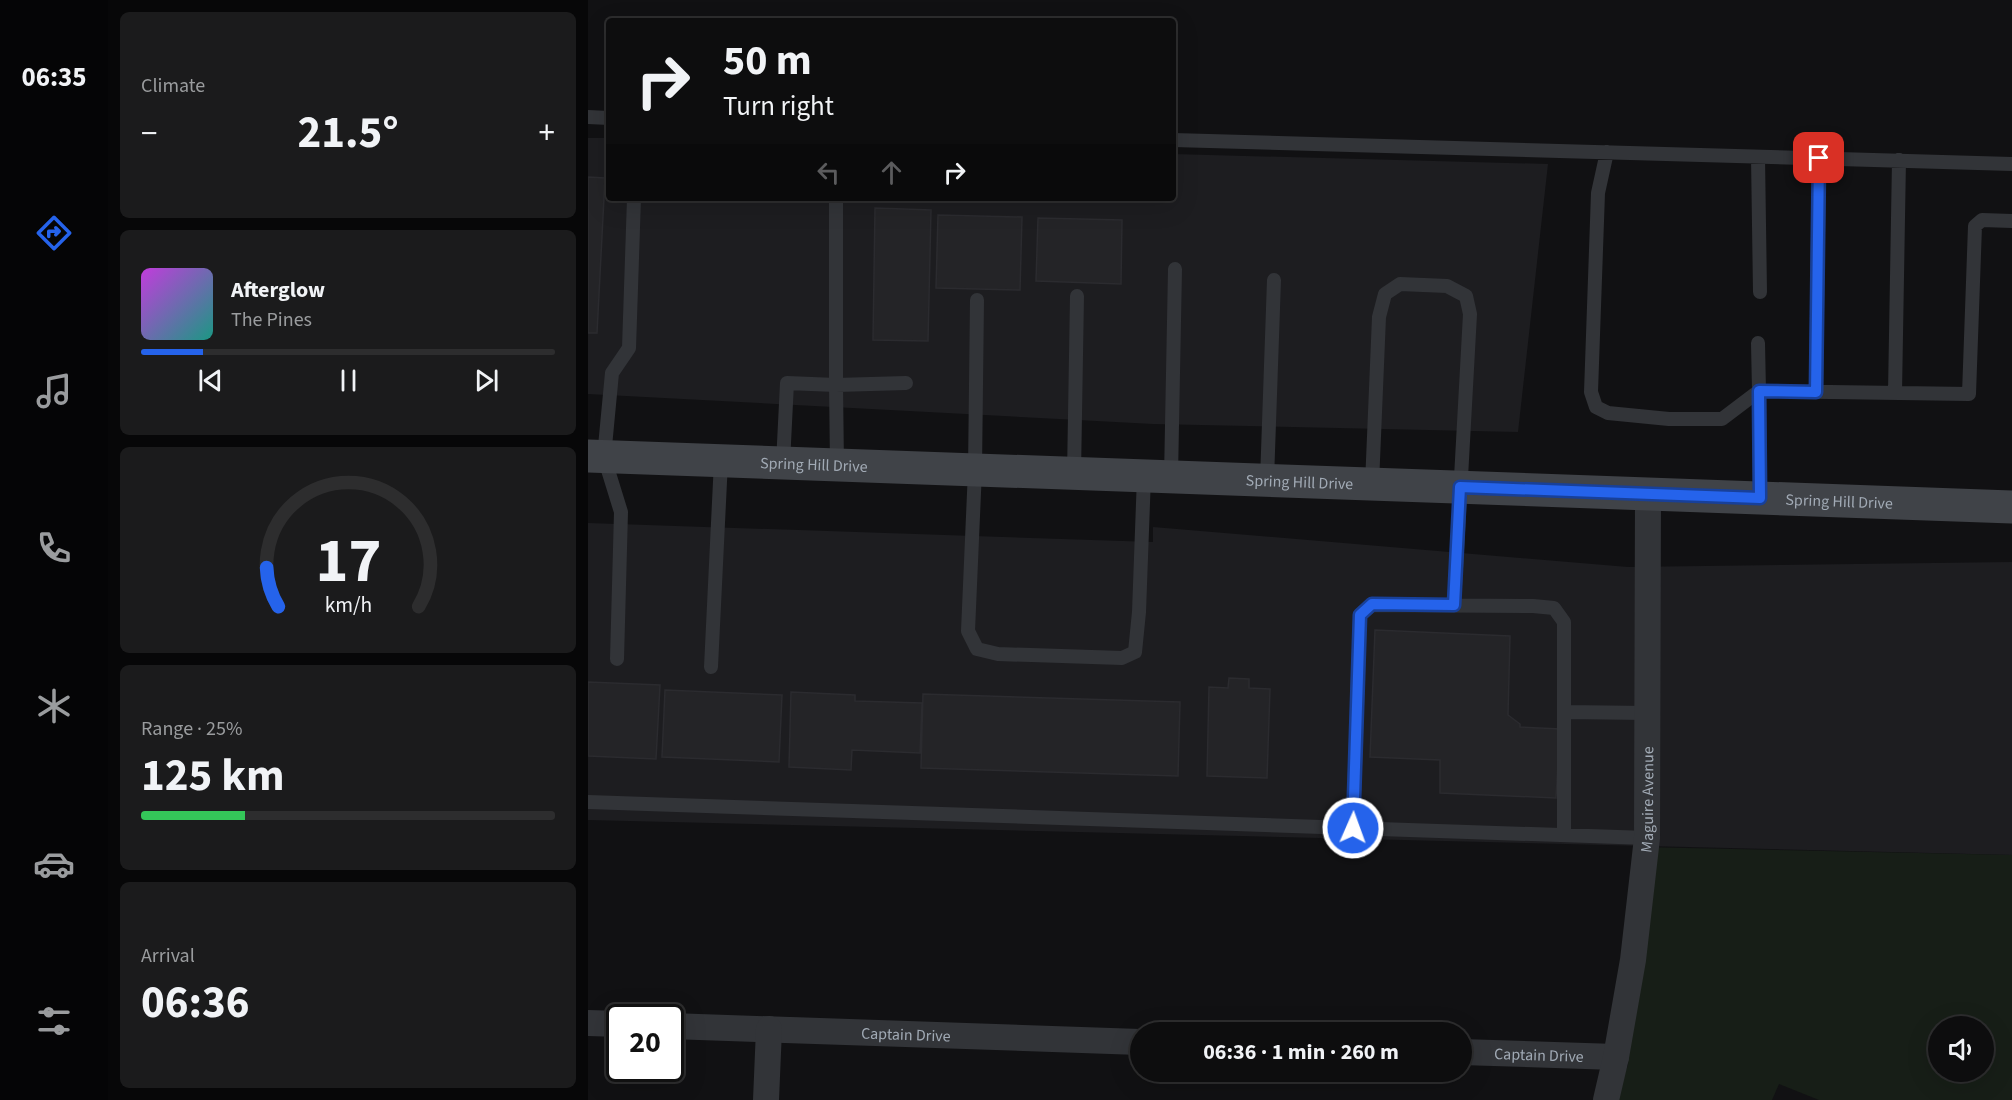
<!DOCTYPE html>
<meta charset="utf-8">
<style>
body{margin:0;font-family:"Source Sans 3",sans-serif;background:#1b1b1c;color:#f1f3f6;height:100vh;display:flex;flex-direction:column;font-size:22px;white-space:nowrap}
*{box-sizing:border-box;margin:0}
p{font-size:20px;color:#9a9c9e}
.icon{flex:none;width:33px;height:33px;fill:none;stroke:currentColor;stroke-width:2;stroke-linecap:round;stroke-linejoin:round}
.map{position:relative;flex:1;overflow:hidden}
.panel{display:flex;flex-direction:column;gap:12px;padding:12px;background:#070708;width:480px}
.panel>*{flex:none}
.hud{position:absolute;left:18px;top:18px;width:570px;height:183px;border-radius:6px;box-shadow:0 6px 24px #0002,0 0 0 2px #2d2d2e;background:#0d0d0e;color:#f1f3f6;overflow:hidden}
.fabs{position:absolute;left:1340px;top:1016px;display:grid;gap:12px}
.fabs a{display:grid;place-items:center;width:66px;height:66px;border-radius:50%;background:#0d0d0e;box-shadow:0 6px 24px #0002,0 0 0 2px #2d2d2e;font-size:30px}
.speed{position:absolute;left:18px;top:1004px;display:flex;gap:12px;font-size:30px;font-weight:700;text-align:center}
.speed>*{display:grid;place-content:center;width:78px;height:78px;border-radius:50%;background:#0d0d0e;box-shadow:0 6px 24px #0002,0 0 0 2px #2d2d2e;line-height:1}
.speed .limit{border:3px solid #111;border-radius:9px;background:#fff;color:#111}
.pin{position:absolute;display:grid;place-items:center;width:51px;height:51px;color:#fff;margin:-26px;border-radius:12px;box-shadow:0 3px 9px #0006}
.me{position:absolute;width:66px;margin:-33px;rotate:2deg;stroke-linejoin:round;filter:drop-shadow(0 0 4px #0008)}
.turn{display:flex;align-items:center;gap:21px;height:126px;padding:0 18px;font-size:27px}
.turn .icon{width:78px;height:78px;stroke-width:2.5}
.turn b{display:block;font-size:42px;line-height:51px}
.lanes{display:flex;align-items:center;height:57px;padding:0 18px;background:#0003;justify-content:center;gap:30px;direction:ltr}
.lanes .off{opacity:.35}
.big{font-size:45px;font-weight:700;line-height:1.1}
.panel .card{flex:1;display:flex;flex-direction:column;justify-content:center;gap:9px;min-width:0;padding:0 21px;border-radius:9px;background:#1b1b1c}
.panel .dial{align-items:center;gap:0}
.dial svg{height:156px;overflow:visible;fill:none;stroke:#2d2d2e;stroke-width:7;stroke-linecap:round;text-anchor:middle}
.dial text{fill:#f1f3f6;stroke:none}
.song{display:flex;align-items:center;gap:18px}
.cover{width:72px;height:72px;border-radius:9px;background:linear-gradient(135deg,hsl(290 70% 55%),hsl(170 70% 35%))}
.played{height:6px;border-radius:3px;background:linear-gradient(90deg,#2563eb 15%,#2d2d2e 15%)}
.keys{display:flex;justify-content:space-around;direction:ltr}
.heat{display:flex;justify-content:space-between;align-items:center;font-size:33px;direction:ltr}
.charge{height:9px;border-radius:4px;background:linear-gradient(90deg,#34c759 25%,#2d2d2e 0)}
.trip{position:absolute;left:542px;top:1022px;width:342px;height:60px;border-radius:30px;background:#0d0d0e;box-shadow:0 6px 24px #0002,0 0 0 2px #2d2d2e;font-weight:700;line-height:60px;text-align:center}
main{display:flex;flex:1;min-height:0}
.menu{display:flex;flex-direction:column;width:108px;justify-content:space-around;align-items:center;background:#050506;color:#9a9c9e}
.menu .icon{width:42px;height:42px}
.menu .selected{color:#2563eb}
.menu b{font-size:27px;color:#f1f3f6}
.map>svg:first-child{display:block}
</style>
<main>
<nav class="menu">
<b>06:35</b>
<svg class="icon selected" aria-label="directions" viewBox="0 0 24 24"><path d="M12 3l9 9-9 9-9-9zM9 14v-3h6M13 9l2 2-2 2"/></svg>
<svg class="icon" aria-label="music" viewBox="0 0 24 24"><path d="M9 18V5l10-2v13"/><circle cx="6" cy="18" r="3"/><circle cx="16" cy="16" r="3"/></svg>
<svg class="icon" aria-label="phone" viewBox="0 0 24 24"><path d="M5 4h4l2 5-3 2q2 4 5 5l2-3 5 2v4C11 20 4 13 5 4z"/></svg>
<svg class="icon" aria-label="climate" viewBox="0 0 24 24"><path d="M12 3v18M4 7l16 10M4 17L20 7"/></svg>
<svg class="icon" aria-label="car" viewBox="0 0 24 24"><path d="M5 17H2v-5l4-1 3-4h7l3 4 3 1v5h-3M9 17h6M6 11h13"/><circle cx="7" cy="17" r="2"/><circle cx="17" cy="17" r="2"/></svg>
<svg class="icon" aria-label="filters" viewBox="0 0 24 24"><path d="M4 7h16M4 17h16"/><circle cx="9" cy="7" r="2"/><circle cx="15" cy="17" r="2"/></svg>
</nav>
<section class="panel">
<div class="card"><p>Climate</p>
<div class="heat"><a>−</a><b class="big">21.5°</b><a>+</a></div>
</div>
<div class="card">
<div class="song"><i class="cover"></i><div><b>Afterglow</b><p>The Pines</p></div></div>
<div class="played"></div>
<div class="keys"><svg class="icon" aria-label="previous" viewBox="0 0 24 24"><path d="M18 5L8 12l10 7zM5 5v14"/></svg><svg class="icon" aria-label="pause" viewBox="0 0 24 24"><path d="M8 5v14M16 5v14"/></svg><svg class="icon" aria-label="next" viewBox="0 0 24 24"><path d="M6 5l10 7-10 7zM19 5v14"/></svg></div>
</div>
<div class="card dial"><svg viewBox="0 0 100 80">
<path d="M14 69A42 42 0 1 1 86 69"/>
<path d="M14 69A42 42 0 0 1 8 49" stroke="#2563eb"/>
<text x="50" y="56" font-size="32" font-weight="700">17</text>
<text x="50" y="72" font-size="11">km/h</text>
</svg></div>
<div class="card"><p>Range · 25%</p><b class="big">125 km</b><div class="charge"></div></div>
<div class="card"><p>Arrival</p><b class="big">06:36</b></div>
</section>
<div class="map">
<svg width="1424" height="1100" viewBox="0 0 1424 1100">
<rect width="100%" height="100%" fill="#111113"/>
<!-- built -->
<path fill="#1d1d20" d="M0 138H21V198H585V154L960 164 930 432 565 424 0 394Z
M0 523 565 542V527L1040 567 1424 562V855L0 820Z"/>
<!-- green -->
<path fill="#171e17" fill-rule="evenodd" d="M1051 847 1424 855V1100H1231L1191 1084 1184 1100H1026L1040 1065ZM1350 1026H1395V1071H1350Z"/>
<!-- building -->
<path fill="#242427" stroke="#2b2b2f" stroke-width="1.5" d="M0 177 17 178 9 333H0Z
M287 208 343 210 340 341 285 340Z
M350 215 434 217 432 290 348 288Z
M450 218 534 220 533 284 448 281Z
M787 630 922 636 920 715 932 724V727L972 729 968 798 852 793V760L782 757Z
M641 678 661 679V688L682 689 679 778 619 776 621 687 640 688Z
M0 682 72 685 68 759 0 756Z
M77 690 194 695 191 762 74 757Z
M203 692 267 695V701L334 703 332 753 264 750 263 770 201 767Z
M335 694 592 702 590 776 333 768Z"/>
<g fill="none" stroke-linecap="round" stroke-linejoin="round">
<!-- lane -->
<path stroke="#323438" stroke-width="14" d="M0 117 21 118
M585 140 1424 164
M1019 152 1010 193 1003 392 1008 407 1020 413 1081 419H1134L1171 391 1170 343
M1170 157 1172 292
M248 198V385L318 383
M389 300 387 470 380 631 389 649 410 654 534 658 547 652 551 612 556 476
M1228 392 1231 158
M1307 393 1311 160
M195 463 199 383 248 385 249 465
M486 474 489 296
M583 477 587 269
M679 480 686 280
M784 484 791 317 797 294 812 284 859 286 878 296 882 314 866 605
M1172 498 1171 391 1381 394 1387 226 1394 220 1424 221
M29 659 33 512 16 457 24 373 41 348 46 198
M123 667 133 461
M977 712 1059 713
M0 802 1059 838
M765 828 772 615 784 605 945 606 966 608 976 622V835"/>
<!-- street -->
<g stroke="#323438" stroke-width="26">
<path d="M0 1023 32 1024"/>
<path id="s1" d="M82 1026 552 1042"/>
<path id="s2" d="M873 1052 1028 1057"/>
<path d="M178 1100 181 1029"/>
<path id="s3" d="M1018 1100 1028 1057 1045 960 1059 838 1060 494"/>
</g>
<!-- secondary -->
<path stroke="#404348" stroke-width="33" id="s4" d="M0 456 1424 507"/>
</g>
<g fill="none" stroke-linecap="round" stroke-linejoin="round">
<defs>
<path id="route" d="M765 828 772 615 784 604 866 605 872 487 1172 498 1171 391 1228 392 1231 158"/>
</defs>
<!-- route casing -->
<use href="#route" stroke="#184099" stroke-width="15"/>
<!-- route -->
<use href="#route" stroke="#2563eb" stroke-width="10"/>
</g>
<g text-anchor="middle" stroke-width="6" stroke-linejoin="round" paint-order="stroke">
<!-- street labels -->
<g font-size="16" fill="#a1aab5" stroke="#0c0c0e">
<text dy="6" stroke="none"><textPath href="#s4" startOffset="226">Spring Hill Drive</textPath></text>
<text dy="6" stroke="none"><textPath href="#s4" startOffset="712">Spring Hill Drive</textPath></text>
<text dy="6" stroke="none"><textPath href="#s4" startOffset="1252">Spring Hill Drive</textPath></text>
<text dy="6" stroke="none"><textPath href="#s3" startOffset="304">Maguire Avenue</textPath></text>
<text dy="6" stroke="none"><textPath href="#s1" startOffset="236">Captain Drive</textPath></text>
<text dy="6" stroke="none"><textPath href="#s2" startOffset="78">Captain Drive</textPath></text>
</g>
</g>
</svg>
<div class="fabs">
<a><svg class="icon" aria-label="sound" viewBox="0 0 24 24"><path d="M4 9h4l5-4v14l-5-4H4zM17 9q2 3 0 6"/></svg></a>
</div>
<div class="speed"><div class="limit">20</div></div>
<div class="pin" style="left:1231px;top:158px;background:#d93025"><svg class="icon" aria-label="arrive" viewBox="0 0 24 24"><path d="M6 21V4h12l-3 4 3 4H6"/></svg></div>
<svg class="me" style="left:765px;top:828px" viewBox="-20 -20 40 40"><circle r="17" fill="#2563eb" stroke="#fff" stroke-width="3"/><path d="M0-11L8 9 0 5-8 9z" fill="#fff"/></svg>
<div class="trip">06:36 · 1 min · 260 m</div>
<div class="hud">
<div class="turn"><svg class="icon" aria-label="right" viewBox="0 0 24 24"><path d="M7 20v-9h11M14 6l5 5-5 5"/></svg><div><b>50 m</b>Turn right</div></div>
<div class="lanes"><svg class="icon off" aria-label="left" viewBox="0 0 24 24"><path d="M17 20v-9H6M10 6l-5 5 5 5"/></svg><svg class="icon off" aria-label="ahead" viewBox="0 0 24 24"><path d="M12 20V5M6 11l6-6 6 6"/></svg><svg class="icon" aria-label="right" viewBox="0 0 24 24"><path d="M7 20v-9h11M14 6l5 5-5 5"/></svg></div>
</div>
</div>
</main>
